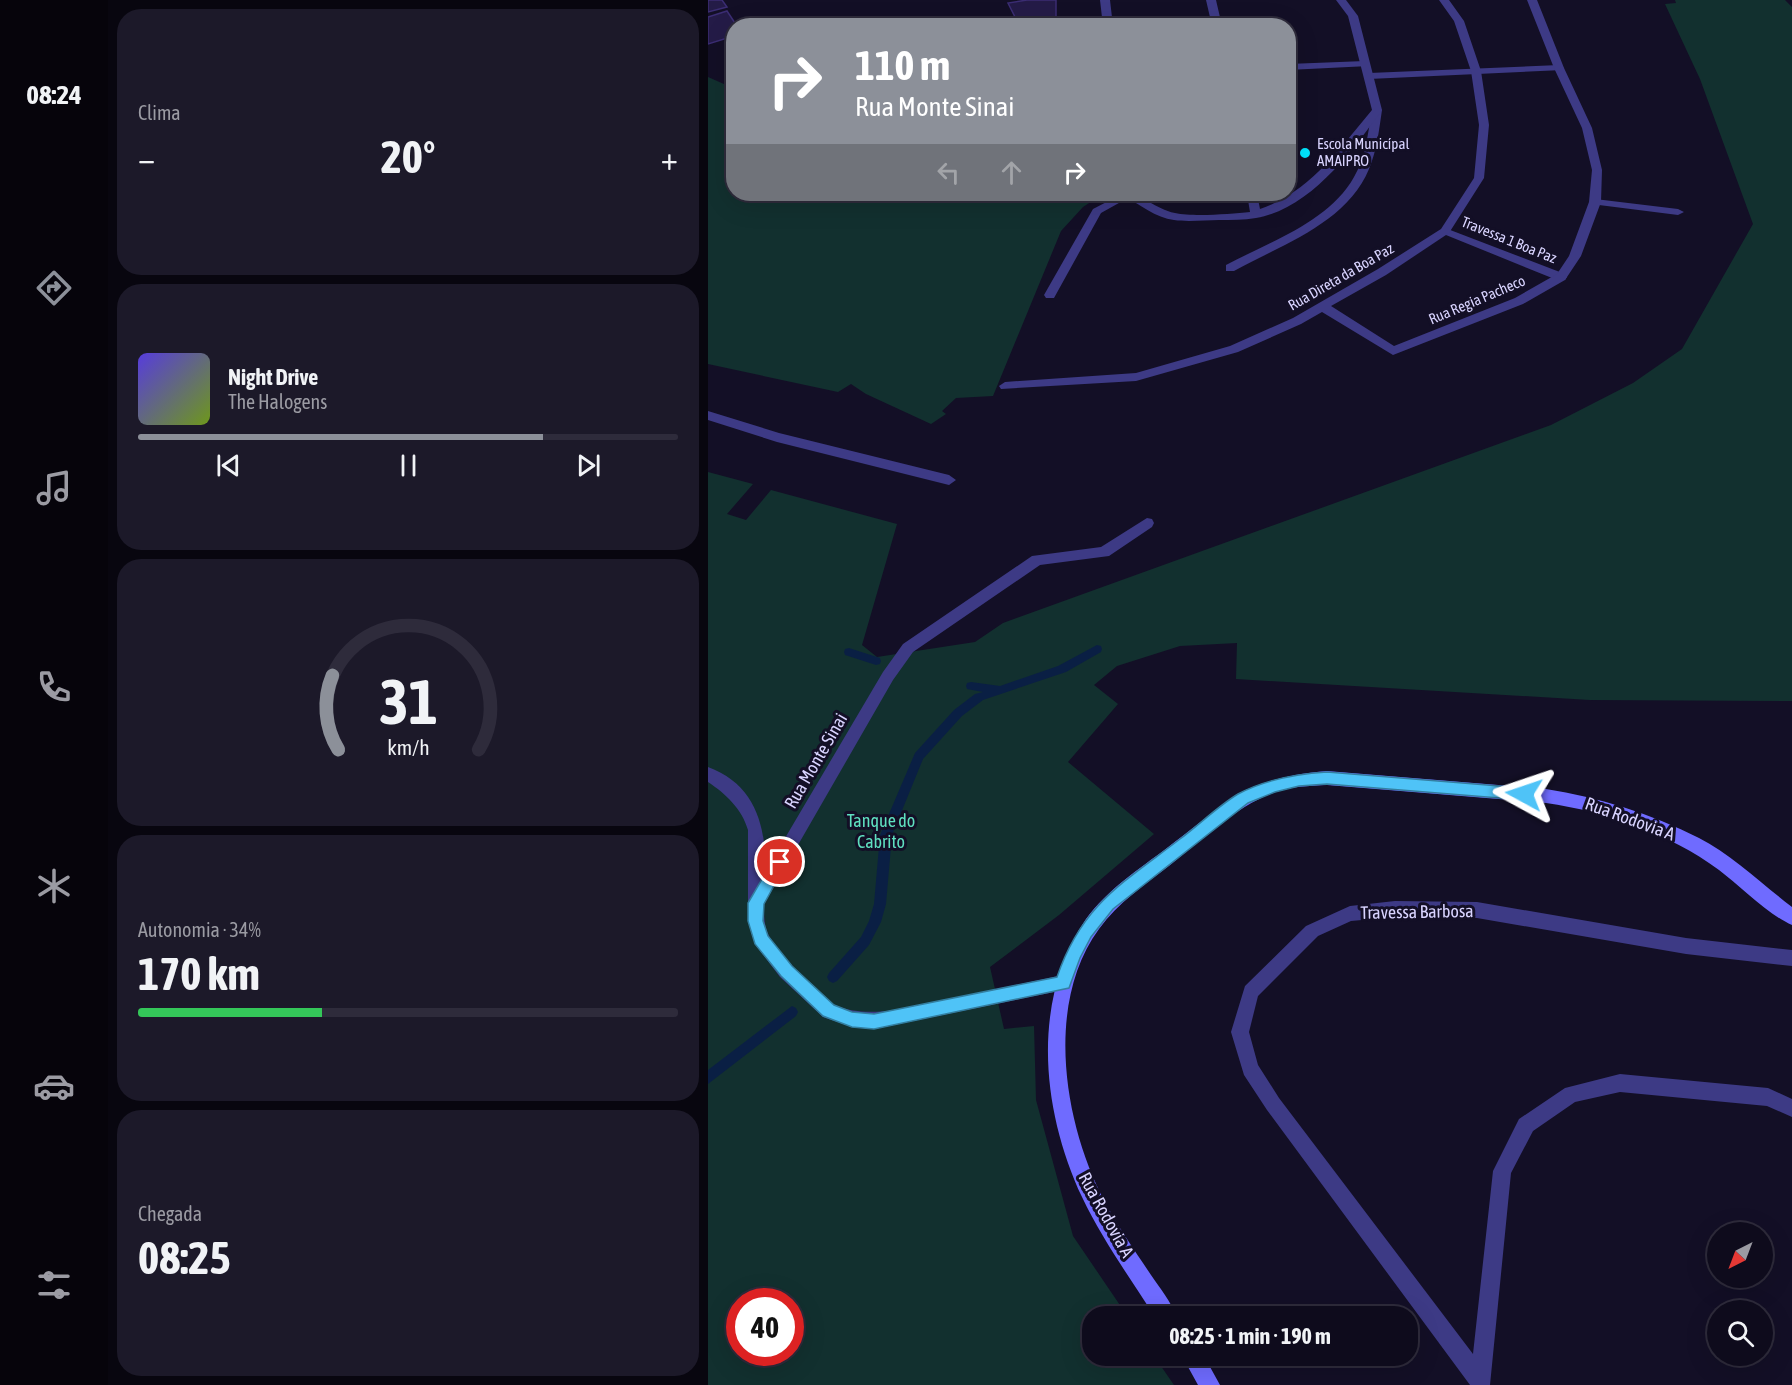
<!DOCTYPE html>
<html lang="pt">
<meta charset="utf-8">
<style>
body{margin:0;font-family:"Asap Condensed",sans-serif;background:#1c1929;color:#f1f3f6;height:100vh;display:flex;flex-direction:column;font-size:22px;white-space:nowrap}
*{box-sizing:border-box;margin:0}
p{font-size:20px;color:#9b9ba3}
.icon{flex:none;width:33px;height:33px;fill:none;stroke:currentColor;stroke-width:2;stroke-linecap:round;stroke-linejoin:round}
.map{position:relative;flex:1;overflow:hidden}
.drawer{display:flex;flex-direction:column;gap:9px;padding:9px;background:#08060f;width:600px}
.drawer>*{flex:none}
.banner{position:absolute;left:18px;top:18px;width:570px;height:183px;border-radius:24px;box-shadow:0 6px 24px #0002,0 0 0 2px #2e2b3b;background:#8c9099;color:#fff;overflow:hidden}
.needle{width:39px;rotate:222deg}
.controls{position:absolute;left:999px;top:1222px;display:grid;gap:12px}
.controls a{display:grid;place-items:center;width:66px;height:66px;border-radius:50%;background:#0e0b1c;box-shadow:0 6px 24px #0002,0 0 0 2px #2e2b3b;font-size:30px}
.speed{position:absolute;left:18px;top:1288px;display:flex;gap:12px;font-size:30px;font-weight:700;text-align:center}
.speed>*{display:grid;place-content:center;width:78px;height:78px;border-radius:50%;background:#0e0b1c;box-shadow:0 6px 24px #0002,0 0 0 2px #2e2b3b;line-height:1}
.speed .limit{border:9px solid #d22;background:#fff;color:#111}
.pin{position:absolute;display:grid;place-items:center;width:51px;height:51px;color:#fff;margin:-26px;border:3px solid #fff;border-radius:50%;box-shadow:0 2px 6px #0007}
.me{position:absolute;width:66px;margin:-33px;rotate:275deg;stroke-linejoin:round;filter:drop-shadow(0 0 4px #0008)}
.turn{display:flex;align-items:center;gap:21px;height:126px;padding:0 30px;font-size:27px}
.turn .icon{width:78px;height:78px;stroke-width:2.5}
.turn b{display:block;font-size:42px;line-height:51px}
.lanes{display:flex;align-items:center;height:57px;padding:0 30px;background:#0003;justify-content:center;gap:30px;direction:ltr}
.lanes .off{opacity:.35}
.big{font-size:45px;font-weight:700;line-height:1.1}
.drawer .tile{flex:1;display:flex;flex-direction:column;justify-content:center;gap:9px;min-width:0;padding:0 21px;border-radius:24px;background:#1c1929}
.drawer .dial{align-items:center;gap:0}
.dial svg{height:156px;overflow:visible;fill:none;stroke:#2e2b3b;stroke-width:7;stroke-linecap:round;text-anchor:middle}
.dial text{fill:#f1f3f6;stroke:none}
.song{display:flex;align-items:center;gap:18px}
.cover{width:72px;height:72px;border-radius:9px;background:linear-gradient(135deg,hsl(250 70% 55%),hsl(80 70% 35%))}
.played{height:6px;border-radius:3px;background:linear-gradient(90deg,#8c9099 75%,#2e2b3b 75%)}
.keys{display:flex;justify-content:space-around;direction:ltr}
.heat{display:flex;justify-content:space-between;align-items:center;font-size:33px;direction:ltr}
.charge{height:9px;border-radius:4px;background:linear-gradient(90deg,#34c759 34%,#2e2b3b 0)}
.trip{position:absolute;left:374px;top:1306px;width:336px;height:60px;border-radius:24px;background:#0e0b1c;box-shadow:0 6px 24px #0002,0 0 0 2px #2e2b3b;font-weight:700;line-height:60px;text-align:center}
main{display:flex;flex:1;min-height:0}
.tabs{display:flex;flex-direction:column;width:108px;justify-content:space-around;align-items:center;background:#06040b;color:#9b9ba3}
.tabs .icon{width:42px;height:42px}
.tabs .on{color:#8c9099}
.tabs b{font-size:27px;color:#f1f3f6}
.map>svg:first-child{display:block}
</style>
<main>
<nav class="tabs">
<b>08:24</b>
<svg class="icon on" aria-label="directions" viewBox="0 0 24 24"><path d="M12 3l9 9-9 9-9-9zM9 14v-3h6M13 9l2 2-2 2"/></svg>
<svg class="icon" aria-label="music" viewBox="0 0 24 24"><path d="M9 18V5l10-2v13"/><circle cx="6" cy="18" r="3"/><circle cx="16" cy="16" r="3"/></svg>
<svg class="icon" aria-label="phone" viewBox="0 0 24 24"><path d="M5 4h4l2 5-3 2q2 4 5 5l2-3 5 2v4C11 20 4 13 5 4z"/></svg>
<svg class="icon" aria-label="climate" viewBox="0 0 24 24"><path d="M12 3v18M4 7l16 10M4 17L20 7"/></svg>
<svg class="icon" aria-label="car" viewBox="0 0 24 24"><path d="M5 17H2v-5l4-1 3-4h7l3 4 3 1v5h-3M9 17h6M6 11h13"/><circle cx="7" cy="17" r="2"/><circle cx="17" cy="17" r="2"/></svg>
<svg class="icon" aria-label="filters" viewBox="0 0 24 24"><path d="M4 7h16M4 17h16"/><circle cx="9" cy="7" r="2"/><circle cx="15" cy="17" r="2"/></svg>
</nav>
<section class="drawer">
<div class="tile"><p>Clima</p>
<div class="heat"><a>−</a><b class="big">20°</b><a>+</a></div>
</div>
<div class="tile">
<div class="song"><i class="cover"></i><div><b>Night Drive</b><p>The Halogens</p></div></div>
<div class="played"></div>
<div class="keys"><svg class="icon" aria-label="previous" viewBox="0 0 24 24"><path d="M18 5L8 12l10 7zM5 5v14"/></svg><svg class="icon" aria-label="pause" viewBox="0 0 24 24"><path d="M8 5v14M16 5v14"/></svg><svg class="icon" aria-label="next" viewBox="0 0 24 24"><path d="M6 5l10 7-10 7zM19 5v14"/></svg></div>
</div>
<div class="tile dial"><svg viewBox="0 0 100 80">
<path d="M14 69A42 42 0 1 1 86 69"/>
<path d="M14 69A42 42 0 0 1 11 31" stroke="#8c9099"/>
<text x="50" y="56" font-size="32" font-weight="700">31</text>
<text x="50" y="72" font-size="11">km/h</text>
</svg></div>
<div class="tile"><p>Autonomia · 34%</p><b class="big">170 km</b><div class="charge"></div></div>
<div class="tile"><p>Chegada</p><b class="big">08:25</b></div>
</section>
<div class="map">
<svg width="1084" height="1385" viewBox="0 0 1084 1385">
<rect width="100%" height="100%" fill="#130f26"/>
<!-- green -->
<path fill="#12302f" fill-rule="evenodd" d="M967 0H1077L1084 7V701L882 700 528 679 529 643 472 646 409 666 386 685 410 704 360 762 446 834 351 915 282 967 296 1029 326 1026 328 1100 365 1236 420 1317H384V1356H446L466 1385H0V472L45 484 19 514 38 520 63 490 189 524 154 645 169 657 267 642 295 623 843 425 925 383 974 349 1045 224 992 79 957 4 968 3ZM32 1302H82V1353H32Z
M0 77 25 88 26 194H395L375 207 353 231 285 396 248 398 234 411 238 414 223 424 158 394 143 384 130 392 0 364Z"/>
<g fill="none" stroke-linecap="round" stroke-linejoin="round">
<!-- stream -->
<path fill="#0a1f44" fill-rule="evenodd" d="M389 645 393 646 394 649 393 652 358 672 275 700 254 716 215 759 184 835 178 904 173 922 161 945 129 981 125 983 121 981 119 977 121 973 153 937 161 921 166 904 172 835 207 753 246 710 267 694 275 692 259 689 258 686 259 683 263 682 292 686 350 666Z
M141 648 172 658 173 661 172 664 168 665 137 655 136 652 137 649Z
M84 1006 88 1008 90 1012 88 1016 0 1084V1070Z"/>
</g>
<!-- building -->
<path fill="#241b47" stroke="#3b2d73" stroke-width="1.5" d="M0 0H14L19 7 0 12Z
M319 0H348V26H264L307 17 300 3Z
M19 11 29 26H26V36L0 44V17Z"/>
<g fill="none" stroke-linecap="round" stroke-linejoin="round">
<!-- lane -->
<path fill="#3d3a85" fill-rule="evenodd" d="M657 61 662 64 661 66 580 70V64Z
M851 65 856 68 855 70 661 79 656 76 661 73Z
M669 107 674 110C671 130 669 150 661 169 639 223 573 245 526 271H518V265C561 242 621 222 646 177 658 157 660 132 664 110Z
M414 194H427L393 213 346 298H338L336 295 385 209Z
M887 199 970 209 976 212 970 215 883 204 881 202Z
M737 228 857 274 859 277 857 280H849L733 233 731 231Z
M0 411 71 433 241 475 248 480 241 485 69 442 0 420Z"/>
<!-- street -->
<path fill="#3d3a85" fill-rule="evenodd" d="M392 0H402L405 26H395Z
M498 0H508L514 26H504Z
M628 0H638L650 16 674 110C644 151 602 209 548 218 536 220 523 220 511 220 497 220 480 222 466 220 448 218 431 204 416 196L415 194C435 194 447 209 467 213 485 217 523 214 542 212L539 194H549L552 209C602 192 632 148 664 110L640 16Z
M731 0H741L756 21 773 71 781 125 776 178 741 233 678 275 623 306 686 346 807 298 849 274 861 256 881 202 884 170 874 128 846 68 819 0H829L856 68 884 128 894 170 893 202 873 256 857 280 815 304 685 355 614 312 593 324 530 352 428 381 293 389 291 386 297 382 428 373 522 346 585 318 670 269 733 229 766 178 771 125 763 71 746 21Z
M439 518 444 519 446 523 444 527 401 556 332 565 205 652 185 680 56 904C56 915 56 926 61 936 70 952 113 999 129 1006 149 1014 169 1012 189 1010L355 975 361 977 364 983 361 989 166 1029 144 1027 115 1017 72 977 47 944 40 921V830C34 809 18 794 0 782V767C47 784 59 827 57 872L175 672 195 644 324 556 393 547Z
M687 901 769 902 978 938 1084 950V966L978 954 769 918 687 917 643 921 610 936 550 996 541 1032 550 1065 571 1098 765 1354 785 1171 811 1119 857 1088 912 1074 1060 1088 1084 1099V1117L1059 1106 912 1092 867 1102 825 1131 803 1173 782 1385H762L559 1110 536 1075 523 1032 537 986 598 926 642 906Z"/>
<!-- secondary -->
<path fill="#6f6bff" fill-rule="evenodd" d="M619 771 838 789C891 797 943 814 991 838 1023 854 1055 885 1084 907V925C1062 916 1031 885 1011 870 961 833 899 812 838 803L619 785C601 786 582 786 565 793 527 807 494 840 462 865 436 885 410 903 391 929 336 1004 356 1125 397 1202 410 1227 427 1251 443 1275 452 1288 463 1302 469 1317H447C422 1278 394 1239 374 1197 334 1111 322 1002 378 919 399 890 431 869 459 848 518 803 542 777 619 771Z
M474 1356H496L512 1385H490Z"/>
</g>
<!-- route -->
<path fill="#4fc3f7" stroke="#337fa1" stroke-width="1.5" d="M619 772 816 788 821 790 823 794 821 798 816 800 619 784 591 786 567 792 540 803 405 909 383 937 372 958 361 988 166 1029 144 1027 115 1016 73 976 47 944 40 921V903L67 857 72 855 77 857 79 862 56 904 55 921 60 936 84 966 126 1005 144 1012 166 1014 349 977C374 904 415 883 472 839 491 825 510 806 530 794 558 779 588 774 619 772Z"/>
<!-- markers -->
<circle fill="#00e5ff" stroke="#130f26" stroke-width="2" cx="597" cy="153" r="6"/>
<g text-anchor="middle" stroke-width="6" stroke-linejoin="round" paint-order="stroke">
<!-- far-poi labels -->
<g font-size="15" fill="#d9d4ff" stroke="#130f26" text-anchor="start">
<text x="609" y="149">Escola Municípal<tspan x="609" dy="17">AMAIPRO</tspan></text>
</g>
<!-- far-street labels -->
<g font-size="15" fill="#d9d4ff" stroke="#130f26">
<text transform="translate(801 240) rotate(22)" y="5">Travessa 1 Boa Paz</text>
<text transform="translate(633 277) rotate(-30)" y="5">Rua Direta da Boa Paz</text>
<text transform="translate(769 300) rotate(-23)" y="5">Rua Regia Pacheco</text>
</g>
<!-- street labels -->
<g font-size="18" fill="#d9d4ff" stroke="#130f26">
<text transform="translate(108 761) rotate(-60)" y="6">Rua Monte Sinai</text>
<text transform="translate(922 819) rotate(20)" y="6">Rua Rodovia A</text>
<text transform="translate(709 912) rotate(-1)" y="6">Travessa Barbosa</text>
<text transform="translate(398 1215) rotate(61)" y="6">Rua Rodovia A</text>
</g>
<!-- park labels -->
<g font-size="18" fill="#5fe0c0" stroke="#130f26">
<text x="173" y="827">Tanque do<tspan x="173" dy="21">Cabrito</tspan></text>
</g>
</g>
</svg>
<div class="controls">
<a><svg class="needle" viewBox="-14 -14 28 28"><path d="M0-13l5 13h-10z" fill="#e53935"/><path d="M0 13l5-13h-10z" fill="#9b9ba3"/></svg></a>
<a><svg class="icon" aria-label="search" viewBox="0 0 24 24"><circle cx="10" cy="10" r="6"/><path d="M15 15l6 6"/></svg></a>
</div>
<div class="speed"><div class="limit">40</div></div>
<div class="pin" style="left:72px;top:862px;background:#d93025"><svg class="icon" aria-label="arrive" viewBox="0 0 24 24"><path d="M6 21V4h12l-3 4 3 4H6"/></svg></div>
<svg class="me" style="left:816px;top:794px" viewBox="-20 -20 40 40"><path d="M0-17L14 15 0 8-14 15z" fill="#4fc3f7" stroke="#fff" stroke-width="4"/></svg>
<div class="trip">08:25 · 1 min · 190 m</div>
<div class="banner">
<div class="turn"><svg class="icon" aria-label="right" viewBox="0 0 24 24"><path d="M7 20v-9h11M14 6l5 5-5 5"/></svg><div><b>110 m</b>Rua Monte Sinai</div></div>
<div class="lanes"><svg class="icon off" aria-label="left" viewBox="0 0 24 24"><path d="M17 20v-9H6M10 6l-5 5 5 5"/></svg><svg class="icon off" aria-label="ahead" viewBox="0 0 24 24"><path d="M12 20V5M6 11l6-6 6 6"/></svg><svg class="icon" aria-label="right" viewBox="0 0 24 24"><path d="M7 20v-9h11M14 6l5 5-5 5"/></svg></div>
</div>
</div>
</main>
